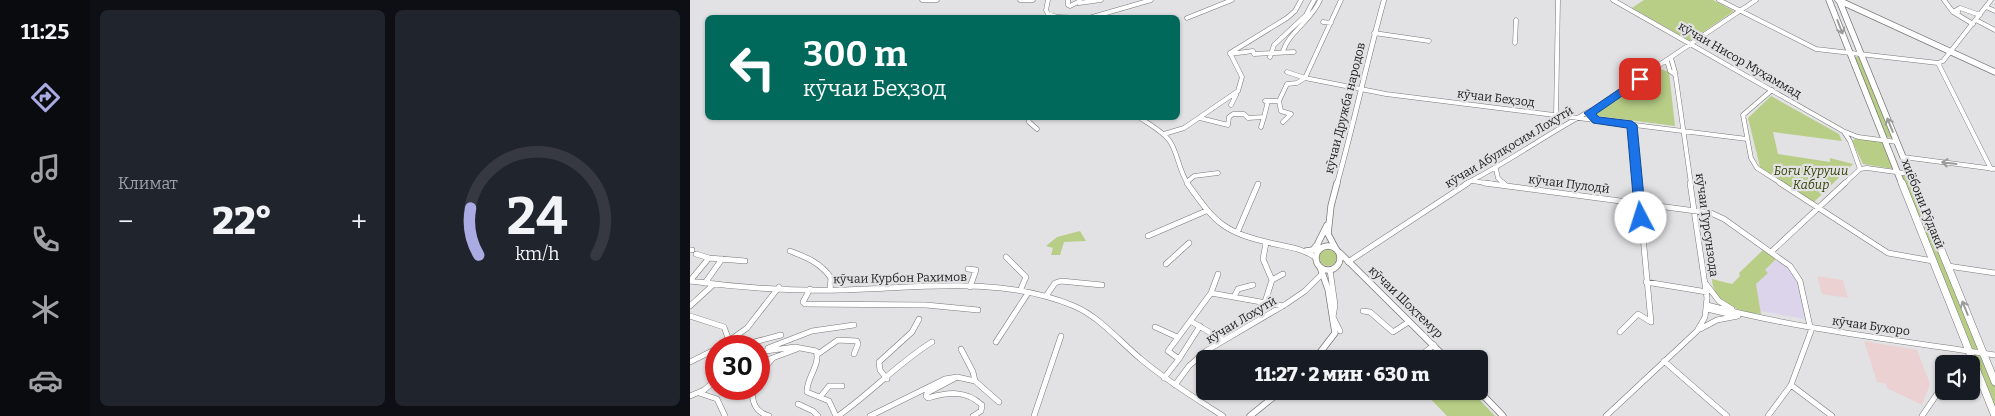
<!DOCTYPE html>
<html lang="ru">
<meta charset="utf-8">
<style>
body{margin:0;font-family:Bitter,serif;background:#20242c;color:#f1f3f6;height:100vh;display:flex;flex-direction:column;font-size:19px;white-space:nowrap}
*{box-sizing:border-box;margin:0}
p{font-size:16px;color:#9ea1a6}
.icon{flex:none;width:28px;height:28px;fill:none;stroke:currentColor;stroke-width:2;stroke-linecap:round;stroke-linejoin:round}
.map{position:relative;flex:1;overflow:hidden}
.side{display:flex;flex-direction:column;gap:10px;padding:10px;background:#0d0f14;width:600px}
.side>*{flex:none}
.guide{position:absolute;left:15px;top:15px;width:475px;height:105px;border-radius:8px;box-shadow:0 1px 4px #0004;background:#00695c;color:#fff;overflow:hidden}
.fabs{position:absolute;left:1245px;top:355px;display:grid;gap:10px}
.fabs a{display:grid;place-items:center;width:45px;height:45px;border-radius:8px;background:#171b24;box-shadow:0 1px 4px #0004;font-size:25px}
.speed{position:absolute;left:15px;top:335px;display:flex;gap:10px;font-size:25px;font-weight:700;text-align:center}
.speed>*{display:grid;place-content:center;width:65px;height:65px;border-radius:50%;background:#171b24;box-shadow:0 1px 4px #0004;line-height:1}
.speed .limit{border:8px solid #d22;background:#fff;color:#111}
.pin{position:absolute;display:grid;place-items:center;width:42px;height:42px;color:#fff;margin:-21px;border-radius:10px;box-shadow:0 2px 8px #0006}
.me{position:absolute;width:55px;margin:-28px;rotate:355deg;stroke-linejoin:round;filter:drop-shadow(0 0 4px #0008)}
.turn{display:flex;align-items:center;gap:18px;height:105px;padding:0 15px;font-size:22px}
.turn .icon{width:65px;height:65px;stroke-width:2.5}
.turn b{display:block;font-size:35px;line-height:42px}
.big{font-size:38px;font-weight:800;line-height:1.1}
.side .widget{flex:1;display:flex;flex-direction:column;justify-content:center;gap:8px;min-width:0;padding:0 18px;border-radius:8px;background:#20242c}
.side .dial{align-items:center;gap:0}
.dial svg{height:130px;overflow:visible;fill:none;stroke:#363941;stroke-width:7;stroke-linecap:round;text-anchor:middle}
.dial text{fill:#f1f3f6;stroke:none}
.heat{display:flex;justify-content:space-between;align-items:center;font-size:28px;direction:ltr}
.side .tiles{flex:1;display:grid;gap:10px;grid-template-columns:repeat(2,1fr)}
.trip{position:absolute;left:506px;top:350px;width:292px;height:50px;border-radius:8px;background:#171b24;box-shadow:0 1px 4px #0004;font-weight:800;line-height:50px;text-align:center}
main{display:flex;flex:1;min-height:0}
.dock{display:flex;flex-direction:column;width:90px;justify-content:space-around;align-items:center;background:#090b0e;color:#9ea1a6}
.dock .icon{width:35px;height:35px}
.dock .selected{color:#aaabe3}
.dock b{font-size:22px;color:#f1f3f6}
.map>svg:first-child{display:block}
</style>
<main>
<nav class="dock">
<b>11:25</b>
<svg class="icon selected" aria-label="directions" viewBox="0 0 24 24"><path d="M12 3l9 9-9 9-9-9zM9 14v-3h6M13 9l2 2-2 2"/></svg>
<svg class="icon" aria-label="music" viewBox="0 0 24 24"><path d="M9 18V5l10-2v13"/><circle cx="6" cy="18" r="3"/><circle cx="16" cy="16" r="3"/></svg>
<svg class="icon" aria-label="phone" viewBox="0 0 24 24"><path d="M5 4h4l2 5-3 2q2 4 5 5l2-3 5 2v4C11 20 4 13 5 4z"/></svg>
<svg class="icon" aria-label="climate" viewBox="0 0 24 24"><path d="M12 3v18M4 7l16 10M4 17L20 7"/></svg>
<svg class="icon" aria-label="car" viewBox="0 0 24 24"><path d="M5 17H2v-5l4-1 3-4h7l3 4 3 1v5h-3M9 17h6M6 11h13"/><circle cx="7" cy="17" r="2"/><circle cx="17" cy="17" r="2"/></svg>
</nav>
<section class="side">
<div class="tiles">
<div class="widget"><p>Климат</p>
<div class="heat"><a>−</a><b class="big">22°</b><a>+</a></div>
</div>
<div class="widget dial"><svg viewBox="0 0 100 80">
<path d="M14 69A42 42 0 1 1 86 69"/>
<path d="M14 69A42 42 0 0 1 9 40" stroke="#aaabe3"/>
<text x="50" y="56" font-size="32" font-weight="700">24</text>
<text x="50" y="72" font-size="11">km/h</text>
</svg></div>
</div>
</section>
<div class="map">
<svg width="1305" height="416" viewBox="0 0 1305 416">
<rect width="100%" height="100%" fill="#e2e2e4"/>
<!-- education -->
<path fill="#ecd1d2" d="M1127 276 1153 280 1158 298 1132 294Z
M1174 341 1227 350 1240 384 1232 405 1197 388 1196 384 1187 382Z"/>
<!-- medical -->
<path fill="#dbd4ea" d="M1087 258 1097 265 1107 278 1115 319 1070 311 1066 284 1078 273 1075 271Z"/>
<!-- green -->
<path fill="#b8ce86" d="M954 0H1023L1044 11 1000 41 942 8Z
M1163 57H1170L1203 138 1195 137Z
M970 69 979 72 985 126 901 115V112Z
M1081 96 1149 134 1152 141 1083 132 1088 154 1140 162V158L1163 164 1124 202 1070 167 1058 118Z
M1168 137 1193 141 1204 169 1173 164 1162 141Z
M1214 175 1219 178 1305 386V407L1211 177Z
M390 231 396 241 374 242 370 255H361L363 248 356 246 367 237Z
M629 257a9 9 0 1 1 18 0a9 9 0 1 1-18 0Z
M1073 250 1087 258 1075 270 1078 273 1066 284 1071 314C1050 312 1023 304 1022 279L1042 284 1050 276 1049 273Z
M733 391H781L805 416H757Z"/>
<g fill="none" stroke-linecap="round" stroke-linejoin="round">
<defs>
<path id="minor-far1" d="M232 0H247
M330 0H343
M358 0 356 10 358 14 367 17 393 18
M378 0V5L380 6 390 1
M923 0 1153 131 1168 137 1207 142
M1029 0 1126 49 1248 63 1253 61 1301 0
M1254 0 1263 12 1283 24
M389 3 411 0
M1296 7 1305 11
M1268 12 1265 11 1270 8 1290 15
M399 18 461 0
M497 18 542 0
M1286 20 1305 30
M633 22 641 23
M684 33 739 41
M825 43 826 20
M593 51C599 32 622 20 630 0
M540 54 563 51 564 54 604 52
M580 57 584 45 616 15 624 0
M981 58 985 72 1001 184
M977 61 980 71 984 74
M1248 63 1301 169
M597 72 615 78 696 94 1057 139
M1082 90 1053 115 1061 158 1067 168 1092 184
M575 101H589L597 84 607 83 615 78 651 0
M589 101 591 111 601 114 593 122
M541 105 546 95
M866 116 868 0
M338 118 339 122 347 129
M450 118C459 124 472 131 479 140 488 152 488 169 498 184
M510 118 538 125 539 117 543 114H554L558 118 574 117 578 101
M942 125 948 184
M571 127 574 117
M1154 132 1160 141 1170 169
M474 134 494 128 548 91 552 77 540 53 597 18 605 11 611 0
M1213 157 1305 169
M806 169 808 178 814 184
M782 181 804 184
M497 182 504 176 528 173
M775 184C819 162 858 133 902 110L1066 0
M1154 184 1170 169 1177 168 1220 174"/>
<path id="minor" d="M497 183C527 225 533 232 585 244 599 247 613 249 625 257
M794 183 1021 213 1034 219 1100 266 1110 281 1121 331 1101 385 1078 416
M813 183 815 185
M948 183 961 322
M1090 183 1198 253 1243 261
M547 233 568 184
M458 236 516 211
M0 250H2
M100 251C116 257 131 263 141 278L140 290
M1081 252 1155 183
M6 254 19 258
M316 257 336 277 330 291
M658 262 778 183
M476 264 499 243
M1258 266 1305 273
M278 269 286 270 280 287
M640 270 645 305 643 317 650 331
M582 280 593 274
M0 281C50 288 101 291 151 290 228 288 311 275 384 306 410 317 430 342 452 360 477 381 505 398 533 416
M0 281 19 258 55 261
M956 282 1017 292
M15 283 32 259
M1016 284 1029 301 1042 309
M120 289 113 302 115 304 236 305 288 310
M521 293 593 306
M356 296 365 283 371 281 412 285
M544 297 548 289 563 285
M575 302 582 280 573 259 576 243
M1017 305C1111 330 1209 340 1305 355
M0 306 24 284
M1017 309 1043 315
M673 311 680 312 703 332 717 323
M0 316 34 327 41 346
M502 322 533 340
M465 327 487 337
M1010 329 1027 320 1048 316
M930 332 948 314 961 322
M306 342 338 293
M32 346 57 328 89 287
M41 346 53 345 91 335
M78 348 122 331 164 325
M271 349 283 372 285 381
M69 352 105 347 126 351C131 365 116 378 117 392L139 401 146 416
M128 354 148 340 167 341 168 344 164 354
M489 359 510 326
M726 359 744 345
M974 361 1037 416
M0 362 26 349
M69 363 107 349
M69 374 83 358
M267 377 285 381 309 402
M474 378 489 359 478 351 521 293 528 274
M197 379 190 370 189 362 222 332 229 319
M485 385 499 366 516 351 596 304 615 291 631 275
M1101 385 1142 416
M62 389C62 402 65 412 79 416
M9 393 27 399 35 416
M0 396 14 390 26 380
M131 396 139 386H152
M108 404 123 411 128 416
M148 416C181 393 208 363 242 342
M180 416 255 379 267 377 237 393 236 396 238 398C258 392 276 390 292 405L291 411 283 416
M344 416 371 336
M916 416 1007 331 1015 317 1017 298 1000 183
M1232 416 1247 394"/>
<path id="major-far1" d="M647 184C664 123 677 61 694 0"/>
<path id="major" d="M626 258a12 12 0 1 1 24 0a12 12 0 1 1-24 0Z
M646 249 638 234 641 206 647 183
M616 251 623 250 626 246
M627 252 628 243 637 225
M650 253 757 359
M625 359 645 333 638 289 630 267
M789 391 813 416
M560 416 591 391"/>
<path id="highway-far1" d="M1139 0 1212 184
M1148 0 1305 72
M1149 0 1224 184"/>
<path id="highway" d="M1212 183 1305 416
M1224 183 1305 382"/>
</defs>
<!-- minor-far1 casing -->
<use href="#minor-far1" stroke="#78787a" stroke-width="5"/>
<!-- minor casing -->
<use href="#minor" stroke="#78787a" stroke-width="6"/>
<!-- major-far1 casing -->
<use href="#major-far1" stroke="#78787a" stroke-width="5.5"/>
<!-- major casing -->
<use href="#major" stroke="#78787a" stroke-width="7"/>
<!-- highway-far1 casing -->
<use href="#highway-far1" stroke="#78787a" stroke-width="7"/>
<!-- highway casing -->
<use href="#highway" stroke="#78787a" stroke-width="8"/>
<!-- minor-far1 -->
<use href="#minor-far1" stroke="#fff" stroke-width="4"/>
<!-- minor -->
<use href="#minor" stroke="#fff" stroke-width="5"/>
<!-- major-far1 -->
<use href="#major-far1" stroke="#fff" stroke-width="4.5"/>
<!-- major -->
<use href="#major" stroke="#fff" stroke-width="5.5"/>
<!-- highway-far1 -->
<use href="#highway-far1" stroke="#fff" stroke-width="5.5"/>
<!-- highway -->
<use href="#highway" stroke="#fff" stroke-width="7"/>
</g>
<!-- one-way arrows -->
<defs><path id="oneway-shaft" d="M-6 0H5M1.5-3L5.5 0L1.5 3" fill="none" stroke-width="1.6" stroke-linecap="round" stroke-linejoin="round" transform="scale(1.25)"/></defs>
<g stroke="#9b9b9b">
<use href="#oneway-shaft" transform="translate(1150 27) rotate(69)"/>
<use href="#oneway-shaft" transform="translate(1200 125) rotate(-112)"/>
<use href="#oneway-shaft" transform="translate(1259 163) rotate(-173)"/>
<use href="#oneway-shaft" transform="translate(1275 308) rotate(-112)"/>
</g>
<!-- route -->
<path fill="#1a73e8" stroke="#114b97" d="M950 75 955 79 954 81 906 114 909 117 942 121 947 125 956 218 951 222 945 218 937 128 903 123 894 113Z"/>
<g text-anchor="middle" stroke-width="4.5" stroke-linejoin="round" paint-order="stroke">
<!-- street labels -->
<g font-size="12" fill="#202021" stroke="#e2e2e4">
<text transform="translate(1050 60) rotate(30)" y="4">кӯчаи Нисор Муҳаммад</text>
<text transform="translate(806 98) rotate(7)" y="4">кӯчаи Беҳзод</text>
<text transform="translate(655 108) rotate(-76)" y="4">кӯчаи Дружба народов</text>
<text transform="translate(819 147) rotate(-31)" y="4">кӯчаи Абулқосим Лоҳутӣ</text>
<text transform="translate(879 184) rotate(7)" y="4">кӯчаи Пулодӣ</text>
<text transform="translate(1233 204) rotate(68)" y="4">хиёбони Рӯдакӣ</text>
<text transform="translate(1017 225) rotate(82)" y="4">кӯчаи Турсунзода</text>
<text transform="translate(210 278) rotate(-1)" y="4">кӯчаи Курбон Рахимов</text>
<text transform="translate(716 302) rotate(44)" y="4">кӯчаи Шоҳтемур</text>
<text transform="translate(551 320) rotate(-31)" y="4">кӯчаи Лоҳутӣ</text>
<text transform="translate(1181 326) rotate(8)" y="4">кӯчаи Бухоро</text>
</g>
<!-- park labels -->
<g font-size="12" font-style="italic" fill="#324100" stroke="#e2e2e4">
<text x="1121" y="175">Боғи Куруши<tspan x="1121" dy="14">Кабир</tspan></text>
</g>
</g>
</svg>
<div class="fabs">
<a><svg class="icon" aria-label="sound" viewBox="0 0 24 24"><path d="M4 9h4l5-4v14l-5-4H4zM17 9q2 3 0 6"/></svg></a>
</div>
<div class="speed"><div class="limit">30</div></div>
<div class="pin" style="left:950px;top:79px;background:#d93025"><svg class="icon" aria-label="arrive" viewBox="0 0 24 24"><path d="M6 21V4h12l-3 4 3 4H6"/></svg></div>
<svg class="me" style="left:951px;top:218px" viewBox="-20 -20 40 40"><circle r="19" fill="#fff"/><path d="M0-13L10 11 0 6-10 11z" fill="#1a73e8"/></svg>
<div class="trip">11:27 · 2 мин · 630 m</div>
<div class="guide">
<div class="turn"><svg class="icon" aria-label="left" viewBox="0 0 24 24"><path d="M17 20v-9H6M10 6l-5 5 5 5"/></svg><div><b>300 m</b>кӯчаи Беҳзод</div></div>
</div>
</div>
</main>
